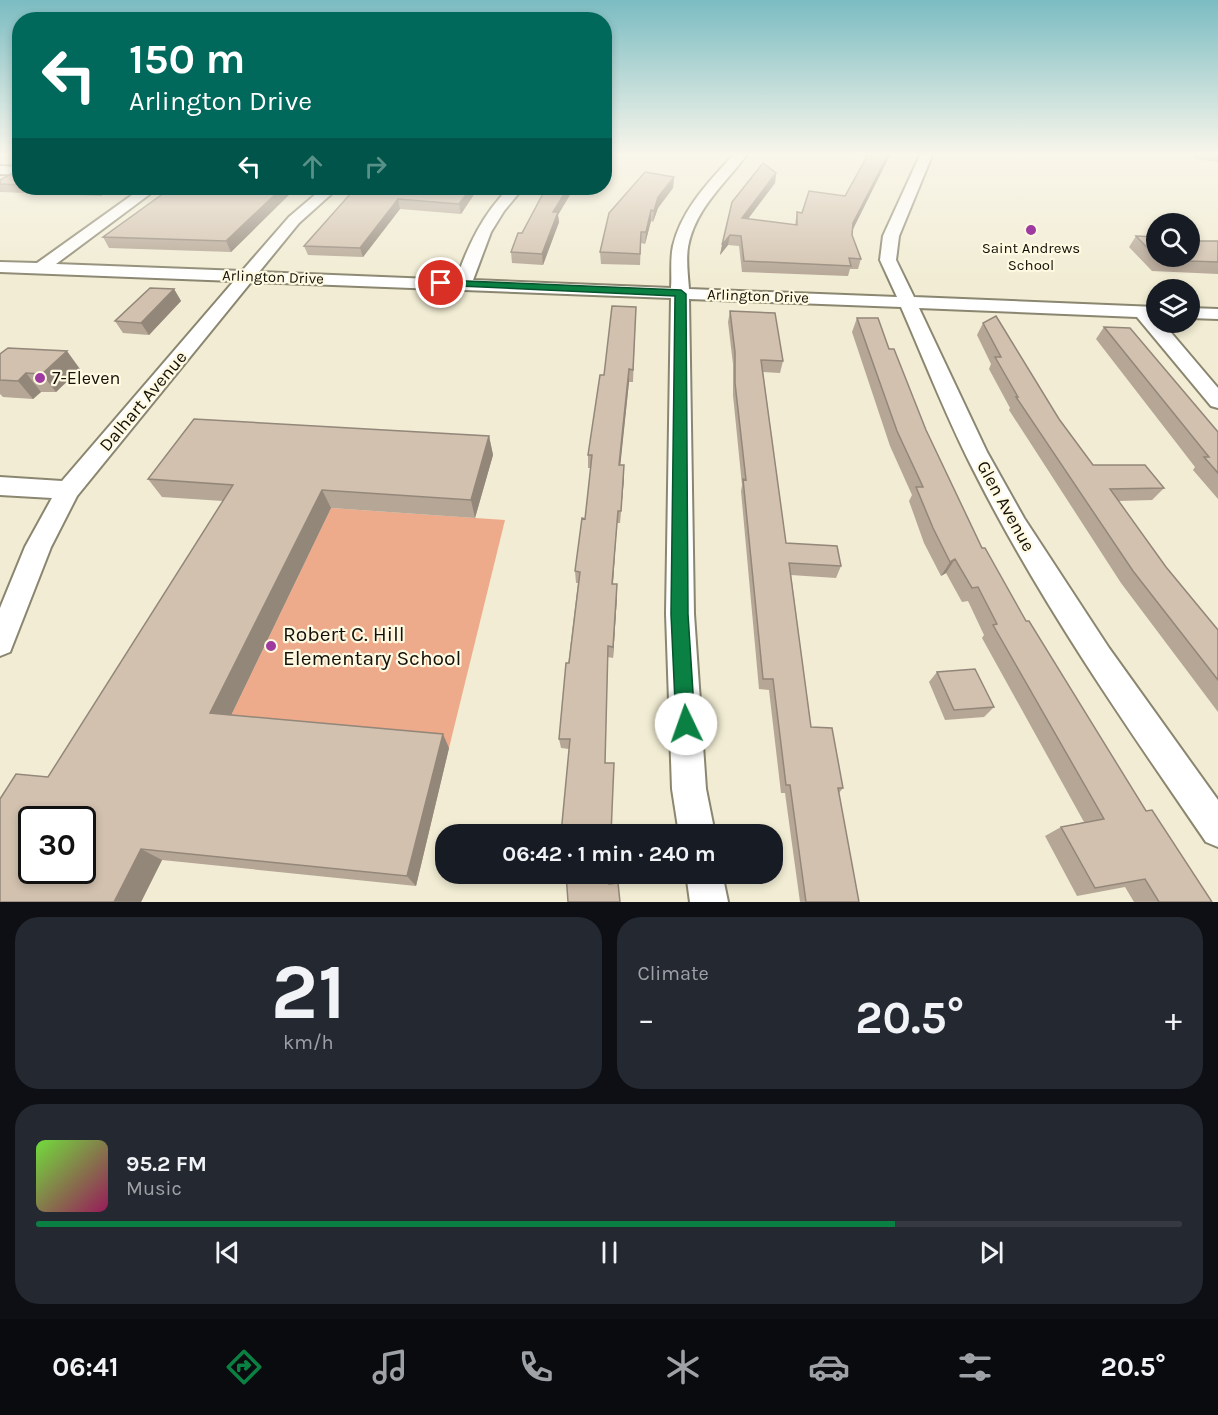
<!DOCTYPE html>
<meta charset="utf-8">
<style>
body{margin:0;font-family:Karla,sans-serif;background:#242831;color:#f1f3f6;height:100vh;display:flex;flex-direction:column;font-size:22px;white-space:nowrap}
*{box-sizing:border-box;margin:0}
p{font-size:20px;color:#9ea1a6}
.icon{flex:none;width:33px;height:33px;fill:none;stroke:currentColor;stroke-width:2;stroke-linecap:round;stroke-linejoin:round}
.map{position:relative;height:902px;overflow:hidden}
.panel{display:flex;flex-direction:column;gap:15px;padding:15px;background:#0d0f14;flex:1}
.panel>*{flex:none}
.banner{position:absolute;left:12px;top:12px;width:600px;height:183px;border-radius:24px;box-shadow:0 3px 9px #0003;background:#00695c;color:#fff;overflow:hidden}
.controls{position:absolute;left:1146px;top:213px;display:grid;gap:12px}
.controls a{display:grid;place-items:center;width:54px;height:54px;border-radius:50%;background:#171b24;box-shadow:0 3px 9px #0003;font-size:30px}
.speed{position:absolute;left:18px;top:806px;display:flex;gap:12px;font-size:30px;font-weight:700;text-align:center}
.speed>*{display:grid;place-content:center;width:78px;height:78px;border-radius:50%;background:#171b24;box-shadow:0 3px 9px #0003;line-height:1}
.speed .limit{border:3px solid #111;border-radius:9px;background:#fff;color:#111}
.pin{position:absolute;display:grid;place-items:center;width:51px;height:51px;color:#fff;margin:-26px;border:3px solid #fff;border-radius:50%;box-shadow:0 2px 6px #0007}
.me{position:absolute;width:66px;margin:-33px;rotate:357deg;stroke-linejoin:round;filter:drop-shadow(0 0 4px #0008)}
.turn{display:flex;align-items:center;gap:21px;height:126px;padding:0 18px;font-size:27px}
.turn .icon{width:78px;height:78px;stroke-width:2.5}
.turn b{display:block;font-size:42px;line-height:51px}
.lanes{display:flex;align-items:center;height:57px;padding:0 18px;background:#0003;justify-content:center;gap:30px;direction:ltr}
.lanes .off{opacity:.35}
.big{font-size:45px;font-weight:700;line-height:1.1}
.panel .widget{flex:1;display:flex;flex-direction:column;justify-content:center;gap:9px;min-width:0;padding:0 21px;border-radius:24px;background:#242831}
.panel .dial{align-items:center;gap:0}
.dial b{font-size:78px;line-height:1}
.song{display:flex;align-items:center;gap:18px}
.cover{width:72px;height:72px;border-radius:9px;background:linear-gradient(135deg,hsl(100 70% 55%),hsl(330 70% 35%))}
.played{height:6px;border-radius:3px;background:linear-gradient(90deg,#0b8043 75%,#363941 75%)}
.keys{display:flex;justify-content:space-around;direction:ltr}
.heat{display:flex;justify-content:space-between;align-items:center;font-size:33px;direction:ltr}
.panel .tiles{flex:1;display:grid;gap:15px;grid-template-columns:1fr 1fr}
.widget:last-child{grid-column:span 2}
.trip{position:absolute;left:435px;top:824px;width:348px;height:60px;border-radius:24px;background:#171b24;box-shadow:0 3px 9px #0003;font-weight:700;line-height:60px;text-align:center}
.tab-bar{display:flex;height:96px;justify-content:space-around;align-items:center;background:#090b0e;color:#9ea1a6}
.tab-bar .icon{width:42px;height:42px}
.tab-bar .selected{color:#0b8043}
.tab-bar b{font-size:27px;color:#f1f3f6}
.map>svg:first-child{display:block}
</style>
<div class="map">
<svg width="1218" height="902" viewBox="0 0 1218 902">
<rect width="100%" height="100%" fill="#f1ecd3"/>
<!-- green -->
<path fill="#eeab8c" d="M331 508 505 520 449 748 225 728Z"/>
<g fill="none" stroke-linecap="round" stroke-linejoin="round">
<defs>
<path id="street" d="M735 153H748C726 183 695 208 688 247 686 260 688 275 689 289L897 297 880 260 883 236 921 153H933L899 236 896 260 914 297 1156 307V322H1162L1218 388V408L1211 406 1137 317 919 308 987 452 1024 518 1109 648 1218 800V847L1206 842C1125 724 1042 605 977 477 948 422 926 364 901 307L689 299 694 614 706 789 715 834H679L672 789 666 614 671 298 251 282 77 496 51 547 10 652 0 656V608L25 547 52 498 0 495V477L62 481 234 281 0 272V262L37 263 142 188H158L56 264 242 271 289 217 323 188H338L299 223 259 272 456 280C468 245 483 214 509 188H523L504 211 491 232 473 280 671 288C672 275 670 259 673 246 682 208 710 181 735 153Z
M0 166 20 167V175L0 174Z
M1190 308 1218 309V319L1190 318Z
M686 873H722L728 902H690Z"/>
</defs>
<!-- street casing -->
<use href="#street" stroke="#8a8670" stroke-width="4"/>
<!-- street -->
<use href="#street" fill="#fff" fill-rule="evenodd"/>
</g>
<!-- wall -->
<path fill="#b5a696" d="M846 153H891L853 229 852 235 861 259 858 269H850L848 276 742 272 739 246 728 245 720 255 722 245 776 173 775 183 748 219 795 225 797 212 802 213 845 196 867 157Z
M1193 153H1218V162L1194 159Z
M20 169V188H113L101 196 0 192V180Z
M674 177 673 188 658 208 653 222 651 221 645 244 641 243 640 265 601 264 600 252Z
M171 188H296L231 252 109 248 103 237Z
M357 188H484L479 194 475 193 461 214 400 209 363 257 308 255 304 246Z
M546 188H574L558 215 559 222 543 265 512 263 511 252 522 233Z
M1136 236 1156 256 1218 241V274L1152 271 1129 247Z
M174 289 181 301 149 335 123 333 115 321Z
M636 307 633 382H629L620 465 624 478 620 523H617L613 584 617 596 613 658 608 657 605 763 611 834 569 749 561 748 559 739 578 583H576L575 571 585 519 591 468H588V455L604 375Z
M730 311 783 361 780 373 763 372 786 543 841 566 836 578 791 575 811 727 843 788 839 793 859 902H800L785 793H781L769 690 759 689 741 491 742 485 733 395V364L728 322Z
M857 318 889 349 926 430 982 548 1026 621 1146 811 1212 902H1134L1125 887 1077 896 1045 836 1061 827 1084 822 982 638 984 635 968 601 962 602 946 573 941 576 924 543 909 501 912 495 890 446 852 332Z
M983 323 1059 419 1093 465 1164 488 1152 500 1118 501 1166 567 1218 630V712L1121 583 1009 410 1010 408 989 369 991 364 977 335Z
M1104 327 1218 432V499L1193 470 1195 467 1096 339Z
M0 354 80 369 56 392H41L33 399 3 397 0 394Z
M489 436 493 455 475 518 331 508 231 715 449 748 416 886 162 860 141 902 48 777 223 501 162 497 148 479Z
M937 672 994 707 984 717 945 720 929 682Z"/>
<!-- shaded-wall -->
<path fill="#93877a" d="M889 153H891L851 233 853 223Z
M776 173 775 183 741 228 742 218Z
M674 177 673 188 658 208 653 222 654 211 658 197Z
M97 188H113L101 196Z
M282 188H296L231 252 226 241Z
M471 188H474L475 193 461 214 459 204Z
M478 188H484L479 194Z
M568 188H574L558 215 559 222 543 265 542 254 553 212Z
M398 199 400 209 363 257 360 248Z
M651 210V221L645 244 646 232Z
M730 235 728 245 720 255 722 245Z
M174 289 181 301 149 335 141 323Z
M67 351 80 369 56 392 42 374Z
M629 369V382L619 478V465Z
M26 373 41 392 33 399 18 381Z
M489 436 493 455 475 518 471 500Z
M624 465V478L620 523 621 511Z
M322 490 331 508 225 728 210 713Z
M618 511 617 523 612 596V584Z
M955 559 946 573 941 576 950 562Z
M617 584V596L613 658V647Z
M443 734 449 748 416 886 407 876Z
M141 849 162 860 141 902H114Z"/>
<!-- building -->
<path fill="#d2c1ae" stroke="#93877a" stroke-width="1.5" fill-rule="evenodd" d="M869 153H889L853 223 852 235 861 259 849 258 851 266 744 261 741 236 730 235 722 245 732 202 763 163 776 173 742 218 797 225V212L802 213 809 191 845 196Z
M20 169V185L0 184V180Z
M645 172 674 177 658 197 654 211 651 210 646 232H641L640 254 600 252 609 213Z
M171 188H282L226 241 103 237Z
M357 188H471L459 204 398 199 360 248 304 246 352 192Z
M546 188H568L553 212H558L542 254 511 252 518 233H522Z
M1136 236 1156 237V256H1190V241H1218V262L1159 260Z
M150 288 174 289 141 323 115 321Z
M612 306 636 307 633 370 629 369 619 465H624L621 511H618L612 584H617L613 647 608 646 605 763H614L611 834H561L570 739H559L566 663H569L580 572 575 571 582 518 585 519 592 455H588L600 375H604Z
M730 311 775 313 783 361 761 360 786 543 837 546 841 566 789 563 811 727 832 728 843 788H838L859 902H806L790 785H786L773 679H763L743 479 746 480 735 383V352Z
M996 316 1059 419 1093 465H1145L1164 488 1110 489 1166 567 1218 630V680L1133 571 1016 397H1018L995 357H1001L983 323Z
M857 318H878L889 349H894L926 430 982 548H985L1026 621H1029L1146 811 1152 810 1212 902H1159L1145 879 1095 888 1061 827 1104 819 993 625 997 624 978 587 972 588 955 559 950 562 933 528 916 487H923L897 431Z
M1104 327 1130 328 1218 432V473L1204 457H1209Z
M8 348 67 351 42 374 26 373 18 381 0 380V354Z
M194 419 489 436 471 500 322 490 210 713 443 734 407 876 141 849 114 902H0V799L16 774 48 777 233 485 148 479ZM32 819H82V870H32Z
M975 669 994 707 954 710 937 672Z
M566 873H609V884L618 883 620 902H568Z"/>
<!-- sky -->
<linearGradient id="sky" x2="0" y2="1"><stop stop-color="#7bbcc2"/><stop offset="0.55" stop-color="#f9f6eb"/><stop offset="1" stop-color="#f9f6eb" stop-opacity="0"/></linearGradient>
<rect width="1218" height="280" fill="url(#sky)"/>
<!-- route -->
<path fill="#0b8043" stroke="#07532c" stroke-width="1.5" d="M441 280 681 290 686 294 688 614 695 724 693 730 686 733 679 730 676 724 671 614 675 296 437 285 436 283Z"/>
<!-- markers -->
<g fill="#9f3ba0" stroke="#fef9e0" stroke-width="2">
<circle cx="1031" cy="230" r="6"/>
<circle cx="40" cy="378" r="6"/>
<circle cx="271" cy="646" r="6"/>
</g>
<g text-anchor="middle" stroke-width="4.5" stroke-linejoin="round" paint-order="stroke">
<!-- far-poi labels -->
<g font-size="15" fill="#131109" stroke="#fef9e0">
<text x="1031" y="253">Saint Andrews<tspan x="1031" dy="17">School</tspan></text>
</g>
<!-- far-street labels -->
<g font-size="15" fill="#131109" stroke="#fef9e0">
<text transform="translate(273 277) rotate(2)" y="5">Arlington Drive</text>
<text transform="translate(758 296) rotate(2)" y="5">Arlington Drive</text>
</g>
<!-- poi labels -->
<g font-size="18" fill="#131109" stroke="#fef9e0" text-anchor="start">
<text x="52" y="384">7-Eleven</text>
</g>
<!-- street labels -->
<g font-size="18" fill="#131109" stroke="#fef9e0">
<text transform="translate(143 401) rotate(-50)" y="6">Dalhart Avenue</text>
<text transform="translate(1006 506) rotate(61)" y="6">Glen Avenue</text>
</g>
<!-- near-poi labels -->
<g font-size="21" fill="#131109" stroke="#fef9e0" text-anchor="start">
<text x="283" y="641">Robert C. Hill<tspan x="283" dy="24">Elementary School</tspan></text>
</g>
</g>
</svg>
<div class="controls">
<a><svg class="icon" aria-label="search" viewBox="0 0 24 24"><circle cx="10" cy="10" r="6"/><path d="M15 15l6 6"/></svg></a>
<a><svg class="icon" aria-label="layers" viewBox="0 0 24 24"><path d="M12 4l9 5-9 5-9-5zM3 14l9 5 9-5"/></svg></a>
</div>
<div class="speed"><div class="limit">30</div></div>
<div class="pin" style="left:441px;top:283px;background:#d93025"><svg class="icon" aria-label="arrive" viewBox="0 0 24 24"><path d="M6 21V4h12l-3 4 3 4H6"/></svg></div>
<svg class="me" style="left:686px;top:724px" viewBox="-20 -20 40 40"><circle r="19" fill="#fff"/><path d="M0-13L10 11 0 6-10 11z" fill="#0b8043"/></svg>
<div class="trip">06:42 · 1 min · 240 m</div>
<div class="banner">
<div class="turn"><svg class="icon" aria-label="left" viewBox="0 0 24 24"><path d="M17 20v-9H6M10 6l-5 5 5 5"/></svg><div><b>150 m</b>Arlington Drive</div></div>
<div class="lanes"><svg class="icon" aria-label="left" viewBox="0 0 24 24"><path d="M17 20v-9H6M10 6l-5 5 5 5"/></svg><svg class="icon off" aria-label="ahead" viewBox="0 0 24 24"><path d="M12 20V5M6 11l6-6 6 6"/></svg><svg class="icon off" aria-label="right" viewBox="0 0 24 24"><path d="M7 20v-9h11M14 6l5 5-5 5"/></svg></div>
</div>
</div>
<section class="panel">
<div class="tiles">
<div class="widget dial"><b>21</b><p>km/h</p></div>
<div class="widget"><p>Climate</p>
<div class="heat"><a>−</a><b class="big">20.5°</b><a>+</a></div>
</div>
<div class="widget">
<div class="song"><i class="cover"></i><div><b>95.2 FM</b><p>Music</p></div></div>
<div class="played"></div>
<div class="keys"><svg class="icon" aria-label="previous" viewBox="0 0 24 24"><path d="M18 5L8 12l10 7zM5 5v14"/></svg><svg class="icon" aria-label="pause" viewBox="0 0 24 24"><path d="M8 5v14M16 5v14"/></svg><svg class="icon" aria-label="next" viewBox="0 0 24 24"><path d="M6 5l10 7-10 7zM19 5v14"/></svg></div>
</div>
</div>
</section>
<nav class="tab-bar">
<b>06:41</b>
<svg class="icon selected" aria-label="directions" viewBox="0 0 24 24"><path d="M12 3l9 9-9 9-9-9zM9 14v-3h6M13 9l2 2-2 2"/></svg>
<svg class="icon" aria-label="music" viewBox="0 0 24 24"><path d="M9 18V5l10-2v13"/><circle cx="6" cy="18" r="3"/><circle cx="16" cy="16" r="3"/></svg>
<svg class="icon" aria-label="phone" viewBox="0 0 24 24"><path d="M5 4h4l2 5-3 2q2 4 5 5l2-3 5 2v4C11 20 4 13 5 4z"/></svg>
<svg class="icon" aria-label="climate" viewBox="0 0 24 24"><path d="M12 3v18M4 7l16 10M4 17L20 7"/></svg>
<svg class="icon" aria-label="car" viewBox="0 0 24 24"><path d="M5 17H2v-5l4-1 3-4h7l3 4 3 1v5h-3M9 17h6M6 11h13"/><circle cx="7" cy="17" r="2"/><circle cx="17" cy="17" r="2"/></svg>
<svg class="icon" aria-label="filters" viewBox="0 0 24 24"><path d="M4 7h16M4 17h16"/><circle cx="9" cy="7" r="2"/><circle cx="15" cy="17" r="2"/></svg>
<b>20.5°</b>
</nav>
